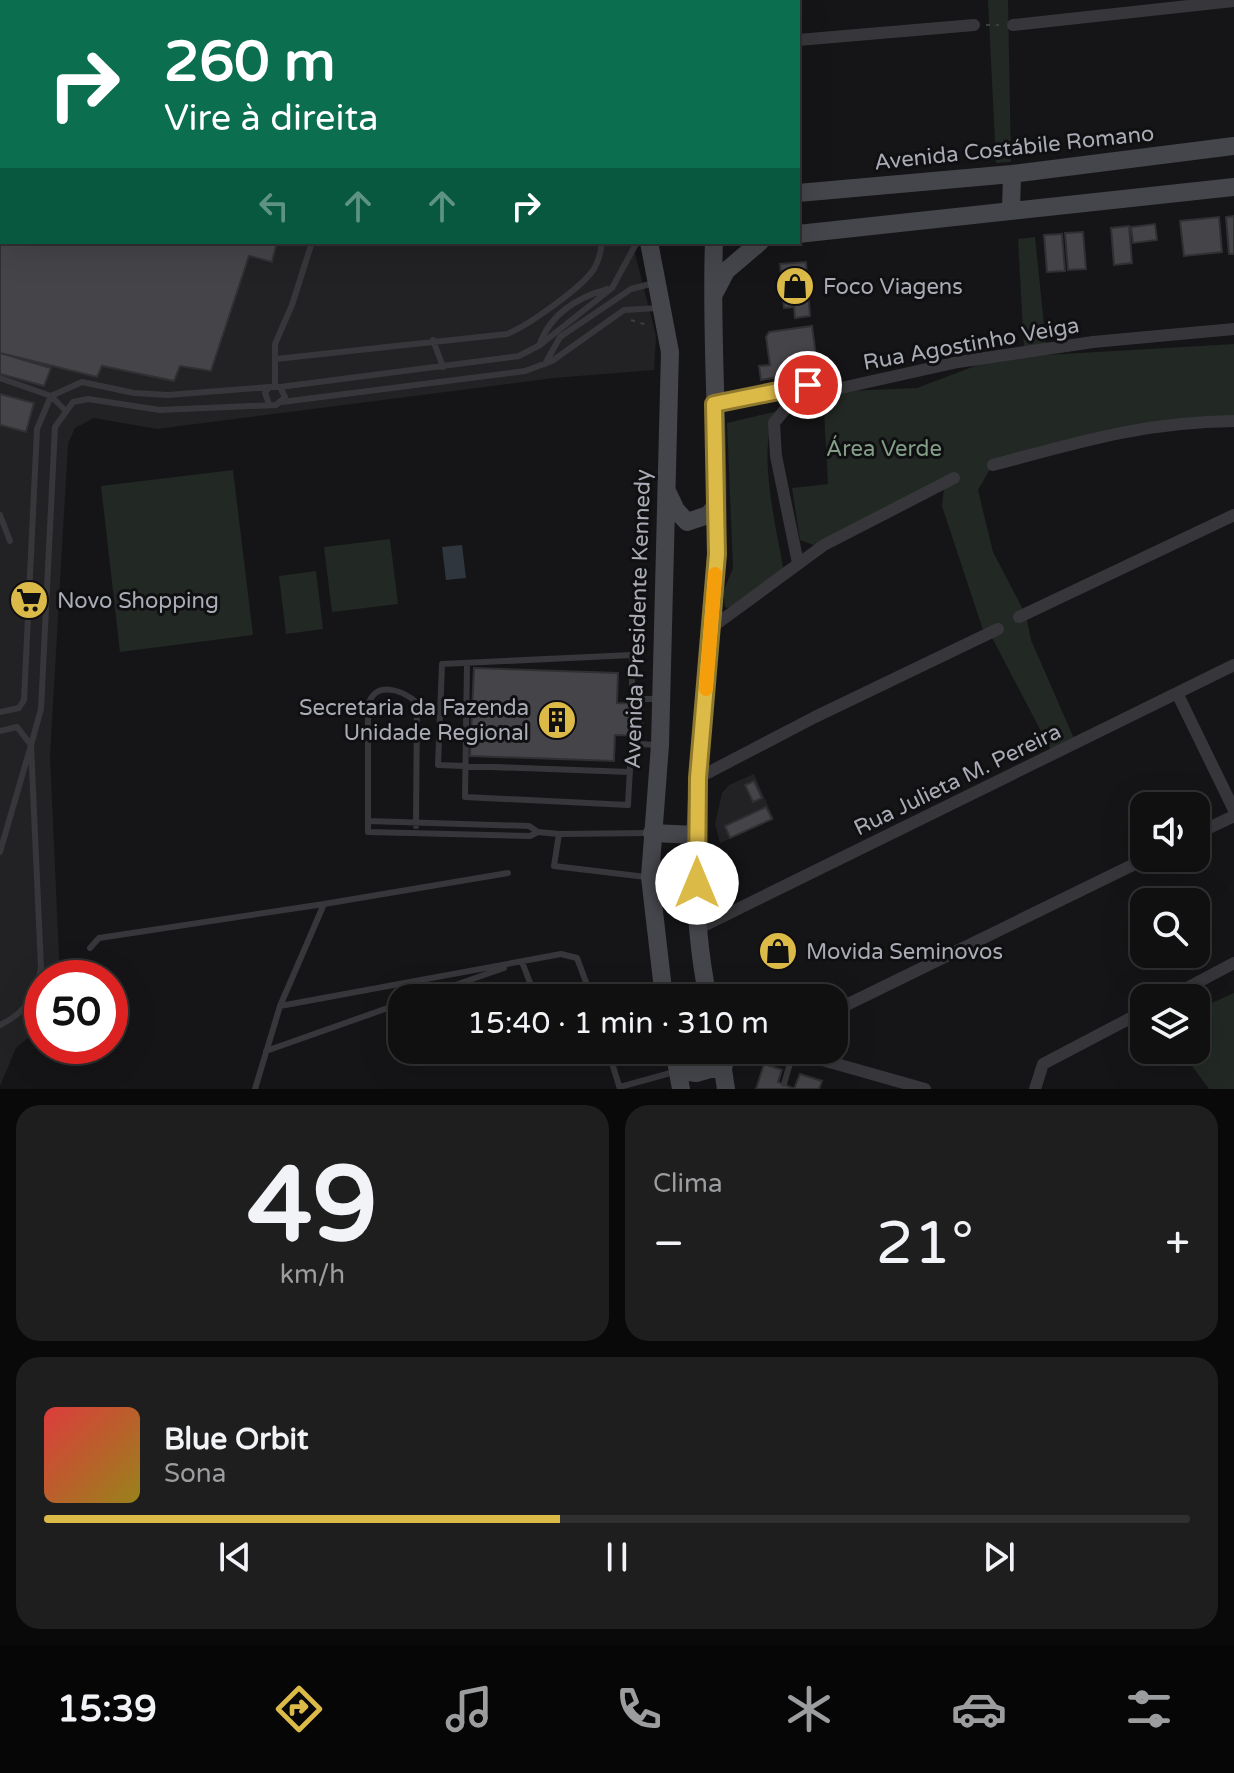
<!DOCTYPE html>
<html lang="pt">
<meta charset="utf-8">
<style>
body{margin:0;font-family:"Varela Round",sans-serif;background:#1e1e1f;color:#f1f3f6;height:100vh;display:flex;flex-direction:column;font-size:30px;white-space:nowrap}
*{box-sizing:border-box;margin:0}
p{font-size:26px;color:#9c9d9f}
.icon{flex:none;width:44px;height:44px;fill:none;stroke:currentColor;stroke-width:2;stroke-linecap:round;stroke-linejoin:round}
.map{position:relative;height:1089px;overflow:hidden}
.side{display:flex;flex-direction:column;gap:16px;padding:16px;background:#090909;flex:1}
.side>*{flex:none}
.top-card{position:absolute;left:0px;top:0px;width:800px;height:244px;box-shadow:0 8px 32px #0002,0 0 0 2px #303031;background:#0b6e4f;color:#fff;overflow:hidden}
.buttons{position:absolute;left:1130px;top:792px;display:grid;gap:16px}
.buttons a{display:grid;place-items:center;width:80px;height:80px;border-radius:16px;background:#101011;box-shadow:0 8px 32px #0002,0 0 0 2px #303031;font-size:40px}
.speed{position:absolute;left:24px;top:960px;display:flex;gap:16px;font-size:40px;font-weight:700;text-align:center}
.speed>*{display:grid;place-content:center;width:104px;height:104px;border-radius:50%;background:#101011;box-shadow:0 8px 32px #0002,0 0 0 2px #303031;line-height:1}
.speed .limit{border:12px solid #d22;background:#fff;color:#111}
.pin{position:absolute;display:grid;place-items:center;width:68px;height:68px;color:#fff;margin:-34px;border:4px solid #fff;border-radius:50%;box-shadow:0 2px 8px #0007}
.me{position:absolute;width:88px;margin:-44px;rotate:0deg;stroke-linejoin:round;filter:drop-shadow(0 0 6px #0008)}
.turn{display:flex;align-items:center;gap:28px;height:168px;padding:0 32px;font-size:36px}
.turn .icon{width:104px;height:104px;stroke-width:2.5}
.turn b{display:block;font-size:56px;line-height:68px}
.lanes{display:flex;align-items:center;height:76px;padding:0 32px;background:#0003;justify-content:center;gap:40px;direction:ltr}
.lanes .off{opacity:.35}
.big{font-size:60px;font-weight:600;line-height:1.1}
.side .widget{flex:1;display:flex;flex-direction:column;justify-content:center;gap:12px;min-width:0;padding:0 28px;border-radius:24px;background:#1e1e1f}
.side .dial{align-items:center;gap:0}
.dial b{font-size:104px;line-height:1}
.song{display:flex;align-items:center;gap:24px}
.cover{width:96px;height:96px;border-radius:12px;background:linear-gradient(135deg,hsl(0 70% 55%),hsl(50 70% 35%))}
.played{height:8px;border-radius:4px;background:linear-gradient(90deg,#dcba48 45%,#303031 45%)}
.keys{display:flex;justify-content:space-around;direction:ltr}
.heat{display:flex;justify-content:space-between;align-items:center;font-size:44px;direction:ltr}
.side .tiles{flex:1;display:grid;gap:16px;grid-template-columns:1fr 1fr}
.widget:last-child{grid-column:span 2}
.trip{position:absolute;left:388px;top:984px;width:460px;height:80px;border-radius:24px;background:#101011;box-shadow:0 8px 32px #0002,0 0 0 2px #303031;font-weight:600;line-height:80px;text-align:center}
.menu{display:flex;height:128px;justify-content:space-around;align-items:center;background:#060607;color:#9c9d9f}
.menu .icon{width:56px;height:56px}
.menu .active{color:#dcba48}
.menu b{font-size:36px;color:#f1f3f6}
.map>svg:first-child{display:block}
</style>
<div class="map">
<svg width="1234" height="1089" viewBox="0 0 1234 1089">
<rect width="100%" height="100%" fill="#151517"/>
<!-- built -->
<path fill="#222124" d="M0 0H622L2 2V242H632L656 336 654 370 554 378 157 429 94 418 75 428 68 444 50 756 60 978H42V1026L16 1048 0 1086Z
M754 774 774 819 720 843 715 824 722 793 729 785Z"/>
<!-- green -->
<path fill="#222823" d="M988 0H1008L1011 162 996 163Z
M1035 237 1046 344 1024 349 1018 239Z
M1234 344V421L1187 422 993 464 978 490 993 552 1026 615 1031 640 1076 743 1053 754 990 634 983 630 942 506 945 480 819 547 800 540 792 488 828 484 823 392 917 388 996 358Z
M778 411C754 443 778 534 784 573L736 610 725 607 723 592 733 568 727 423Z
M233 470 253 635 120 652 101 486Z
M390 539 398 604 332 612 324 547Z
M316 571 323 629 286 634 279 576Z
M1234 993V1089H1209L1180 1050H1196V1010Z"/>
<!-- water -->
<path fill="#30363e" d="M462 545 466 578 446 580 442 547Z"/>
<!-- building -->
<path fill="#454549" stroke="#302f32" stroke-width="2" d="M135 0H407L408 2H131Z
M407 0H562L563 2H408Z
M0 32 2 242H277L272 262 249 256 211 371 180 366 174 381 102 366 97 377 0 353Z
M1234 216V254H1229L1226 217Z
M1219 217 1222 252 1184 256 1180 221Z
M1155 224 1157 240 1133 243 1131 227Z
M1129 226 1132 263 1114 265 1111 228Z
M1083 232 1086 269 1068 270 1065 233Z
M1062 234 1065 271 1047 272 1044 235Z
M806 262 810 316 795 318 794 307 784 308 780 264Z
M812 326 818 371 761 380 759 366 770 365 766 337 769 332Z
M0 353 51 368 44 386 0 374Z
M0 394 34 403 26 432 0 425Z
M474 668 618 673 617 703 643 704 642 736 615 735 614 761 470 756Z
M754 781 762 798 753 802 745 785Z
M766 807 772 819 730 838 725 826Z
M764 1064 782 1070 778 1082 795 1089H756Z
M800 1074 822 1081 819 1089H794Z"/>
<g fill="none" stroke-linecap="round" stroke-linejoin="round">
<!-- path -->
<path stroke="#3d3e42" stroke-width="2" stroke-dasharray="4 6" stroke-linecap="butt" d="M986 25H999
M631 320 647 325"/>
<!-- service -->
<path stroke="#37373b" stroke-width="6" d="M99 0 100 2
M113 2 116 0
M607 2 608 0
M433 340 443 367
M540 344C550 314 578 297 608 289
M276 359 507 334C527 326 585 286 595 267 599 260 601 250 602 242
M545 364 560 337 631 289 654 283
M0 378 51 396 65 410
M275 386V344L292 305 312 242
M280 387 519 356 540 345 612 288 637 242
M282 402 525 371 552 361 624 310 658 308
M718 403 808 385
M0 515 10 541
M467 664 465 797 628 805 631 750 640 744 656 745
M0 712 19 708 24 700 37 429 51 396 82 382 134 393 168 395 269 387
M0 731 17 727 31 745 0 852
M630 772 438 765 442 664 632 655V699H658
M368 821V707C373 680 402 689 417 703L416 826
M538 832 530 836 368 832V821L529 826 538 832 559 834
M646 877 554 866 559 834 651 833
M90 948 99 938 324 904
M522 962 536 998
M418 998 504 968
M280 1006 561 954 577 958 592 998
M0 1025C25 1013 37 995 41 968L31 745 41 709 55 427 73 402 88 399 160 410 276 405 285 397 280 387H269L265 393 269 404
M608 1050 620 1089
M266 1051 402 1003
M784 1084 793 1053
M620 1087 674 1072
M255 1089 280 1006 324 904 508 873"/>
<!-- minor -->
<path stroke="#37373b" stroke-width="12" d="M1013 25 1234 1
M798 40 974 25
M993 465C1079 442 1144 422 1234 421
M798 563 776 456 774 423 791 402 823 392 958 362 1093 342 1234 329
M1019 617 1234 515
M711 628 824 545 954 478
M1177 693 1234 810
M698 778 815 717 998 629
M1196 834 1234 816
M697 929 1234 665
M1168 998 1234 963
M834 1011 1147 858
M787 1050 925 1089
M724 1065 743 1050
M1035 1089 1043 1064 1144 1011"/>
<!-- secondary -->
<path stroke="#45464b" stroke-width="18" d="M643 2V0
M721 2V0
M798 193 1012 174 1234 146
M1011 211 1012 174
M798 234 1234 187
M649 242 670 352 660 745 650 877 664 998
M715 292 726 271 760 242
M667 491 676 510 687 522 708 515 716 506
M652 833 697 835
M650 877C669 864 683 863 697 883
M708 998C678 853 709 703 716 557 721 452 710 347 714 242
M674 1050 681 1089
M720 1050 726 1089
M678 1070 696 1073 724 1065"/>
</g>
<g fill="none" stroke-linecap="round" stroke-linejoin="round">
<defs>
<path id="route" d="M697 883 698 778 717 554 714 404 808 385"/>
</defs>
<!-- route casing -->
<use href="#route" stroke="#8f792f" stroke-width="20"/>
<!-- route -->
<use href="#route" stroke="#dcba48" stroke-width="14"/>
<!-- slow -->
<path stroke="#f59e0b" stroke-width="14" d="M706 689 715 574"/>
</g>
<!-- icons -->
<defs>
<symbol id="shop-disc" viewBox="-11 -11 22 22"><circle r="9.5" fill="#dcba48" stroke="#101012"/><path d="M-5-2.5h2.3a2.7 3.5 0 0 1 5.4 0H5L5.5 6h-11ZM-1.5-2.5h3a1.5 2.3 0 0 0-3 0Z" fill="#111"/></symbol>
<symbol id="supermarket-disc" viewBox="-11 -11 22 22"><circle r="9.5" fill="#dcba48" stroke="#101012"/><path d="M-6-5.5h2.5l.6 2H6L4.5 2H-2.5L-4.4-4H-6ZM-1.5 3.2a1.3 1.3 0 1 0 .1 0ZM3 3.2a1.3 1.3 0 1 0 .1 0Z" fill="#111"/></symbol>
<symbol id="building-disc" viewBox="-11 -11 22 22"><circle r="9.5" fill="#dcba48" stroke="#101012"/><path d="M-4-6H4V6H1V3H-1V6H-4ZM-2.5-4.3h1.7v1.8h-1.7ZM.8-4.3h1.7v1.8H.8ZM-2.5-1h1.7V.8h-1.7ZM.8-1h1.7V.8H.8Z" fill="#111"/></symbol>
</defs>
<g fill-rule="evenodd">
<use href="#shop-disc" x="773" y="264" width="44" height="44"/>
<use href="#supermarket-disc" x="7" y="578" width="44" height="44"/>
<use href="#building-disc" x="535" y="698" width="44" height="44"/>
<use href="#shop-disc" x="756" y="929" width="44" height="44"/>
</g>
<g text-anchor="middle" stroke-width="6" stroke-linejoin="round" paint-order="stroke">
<!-- street labels -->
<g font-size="22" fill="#a9abb5" stroke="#101012">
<text transform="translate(1014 147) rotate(-6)" y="8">Avenida Costábile Romano</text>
<text transform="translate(971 343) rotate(-10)" y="8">Rua Agostinho Veiga</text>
<text transform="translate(637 619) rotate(-88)" y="8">Avenida Presidente Kennedy</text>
<text transform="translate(957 779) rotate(-26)" y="8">Rua Julieta M. Pereira</text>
</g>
<!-- poi labels -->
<g font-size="22" fill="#a9abb5" stroke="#101012" text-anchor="start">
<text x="823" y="294">Foco Viagens</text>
<text x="57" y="608">Novo Shopping</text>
<text x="529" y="715" text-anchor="end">Secretaria da Fazenda<tspan x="529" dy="25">Unidade Regional</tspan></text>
<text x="806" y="959">Movida Seminovos</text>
</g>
<!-- park labels -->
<g font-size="22" fill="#829e87" stroke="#101012">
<text x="884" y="456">Área Verde</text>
</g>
</g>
</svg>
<div class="buttons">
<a><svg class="icon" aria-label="sound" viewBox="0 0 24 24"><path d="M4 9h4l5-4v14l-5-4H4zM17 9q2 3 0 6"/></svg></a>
<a><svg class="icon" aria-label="search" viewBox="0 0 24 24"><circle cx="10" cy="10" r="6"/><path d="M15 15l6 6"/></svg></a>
<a><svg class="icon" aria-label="layers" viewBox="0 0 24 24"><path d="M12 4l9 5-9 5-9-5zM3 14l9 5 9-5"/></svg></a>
</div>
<div class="speed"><div class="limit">50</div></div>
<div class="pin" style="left:808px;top:385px;background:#d93025"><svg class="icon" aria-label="arrive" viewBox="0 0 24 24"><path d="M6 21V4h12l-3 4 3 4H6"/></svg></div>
<svg class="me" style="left:697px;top:883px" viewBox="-20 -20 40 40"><circle r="19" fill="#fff"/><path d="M0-13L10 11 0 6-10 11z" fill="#dcba48"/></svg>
<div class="trip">15:40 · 1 min · 310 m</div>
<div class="top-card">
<div class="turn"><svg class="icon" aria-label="right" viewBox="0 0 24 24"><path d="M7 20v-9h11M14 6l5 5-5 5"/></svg><div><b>260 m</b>Vire à direita</div></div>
<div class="lanes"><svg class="icon off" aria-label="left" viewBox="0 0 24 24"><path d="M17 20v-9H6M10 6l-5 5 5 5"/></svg><svg class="icon off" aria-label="ahead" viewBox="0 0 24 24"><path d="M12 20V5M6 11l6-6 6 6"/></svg><svg class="icon off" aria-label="ahead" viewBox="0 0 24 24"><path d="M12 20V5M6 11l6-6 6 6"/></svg><svg class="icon" aria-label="right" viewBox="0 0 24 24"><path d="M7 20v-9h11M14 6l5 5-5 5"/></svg></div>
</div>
</div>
<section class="side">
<div class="tiles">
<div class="widget dial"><b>49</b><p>km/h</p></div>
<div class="widget"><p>Clima</p>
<div class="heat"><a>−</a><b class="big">21°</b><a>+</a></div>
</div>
<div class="widget">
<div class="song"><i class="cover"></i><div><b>Blue Orbit</b><p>Sona</p></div></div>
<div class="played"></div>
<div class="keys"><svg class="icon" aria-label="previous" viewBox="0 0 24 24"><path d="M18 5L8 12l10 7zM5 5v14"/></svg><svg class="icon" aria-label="pause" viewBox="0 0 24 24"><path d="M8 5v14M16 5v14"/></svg><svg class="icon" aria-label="next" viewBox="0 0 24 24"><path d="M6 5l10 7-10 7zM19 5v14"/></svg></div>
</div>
</div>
</section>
<nav class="menu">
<b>15:39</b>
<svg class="icon active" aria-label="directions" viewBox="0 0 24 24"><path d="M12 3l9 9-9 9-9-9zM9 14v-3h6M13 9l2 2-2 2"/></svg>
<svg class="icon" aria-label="music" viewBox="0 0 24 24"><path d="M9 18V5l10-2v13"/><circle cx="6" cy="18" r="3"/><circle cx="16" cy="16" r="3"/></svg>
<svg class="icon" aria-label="phone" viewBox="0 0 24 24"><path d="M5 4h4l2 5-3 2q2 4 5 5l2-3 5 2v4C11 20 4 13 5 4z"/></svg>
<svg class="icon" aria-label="climate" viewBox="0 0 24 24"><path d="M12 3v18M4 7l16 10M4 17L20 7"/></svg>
<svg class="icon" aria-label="car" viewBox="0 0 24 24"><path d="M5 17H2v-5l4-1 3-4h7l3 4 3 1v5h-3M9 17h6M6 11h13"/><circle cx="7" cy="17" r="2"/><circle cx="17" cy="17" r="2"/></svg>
<svg class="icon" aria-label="filters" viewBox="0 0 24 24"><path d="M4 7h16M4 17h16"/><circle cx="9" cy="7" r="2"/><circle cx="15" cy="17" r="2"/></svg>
</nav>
